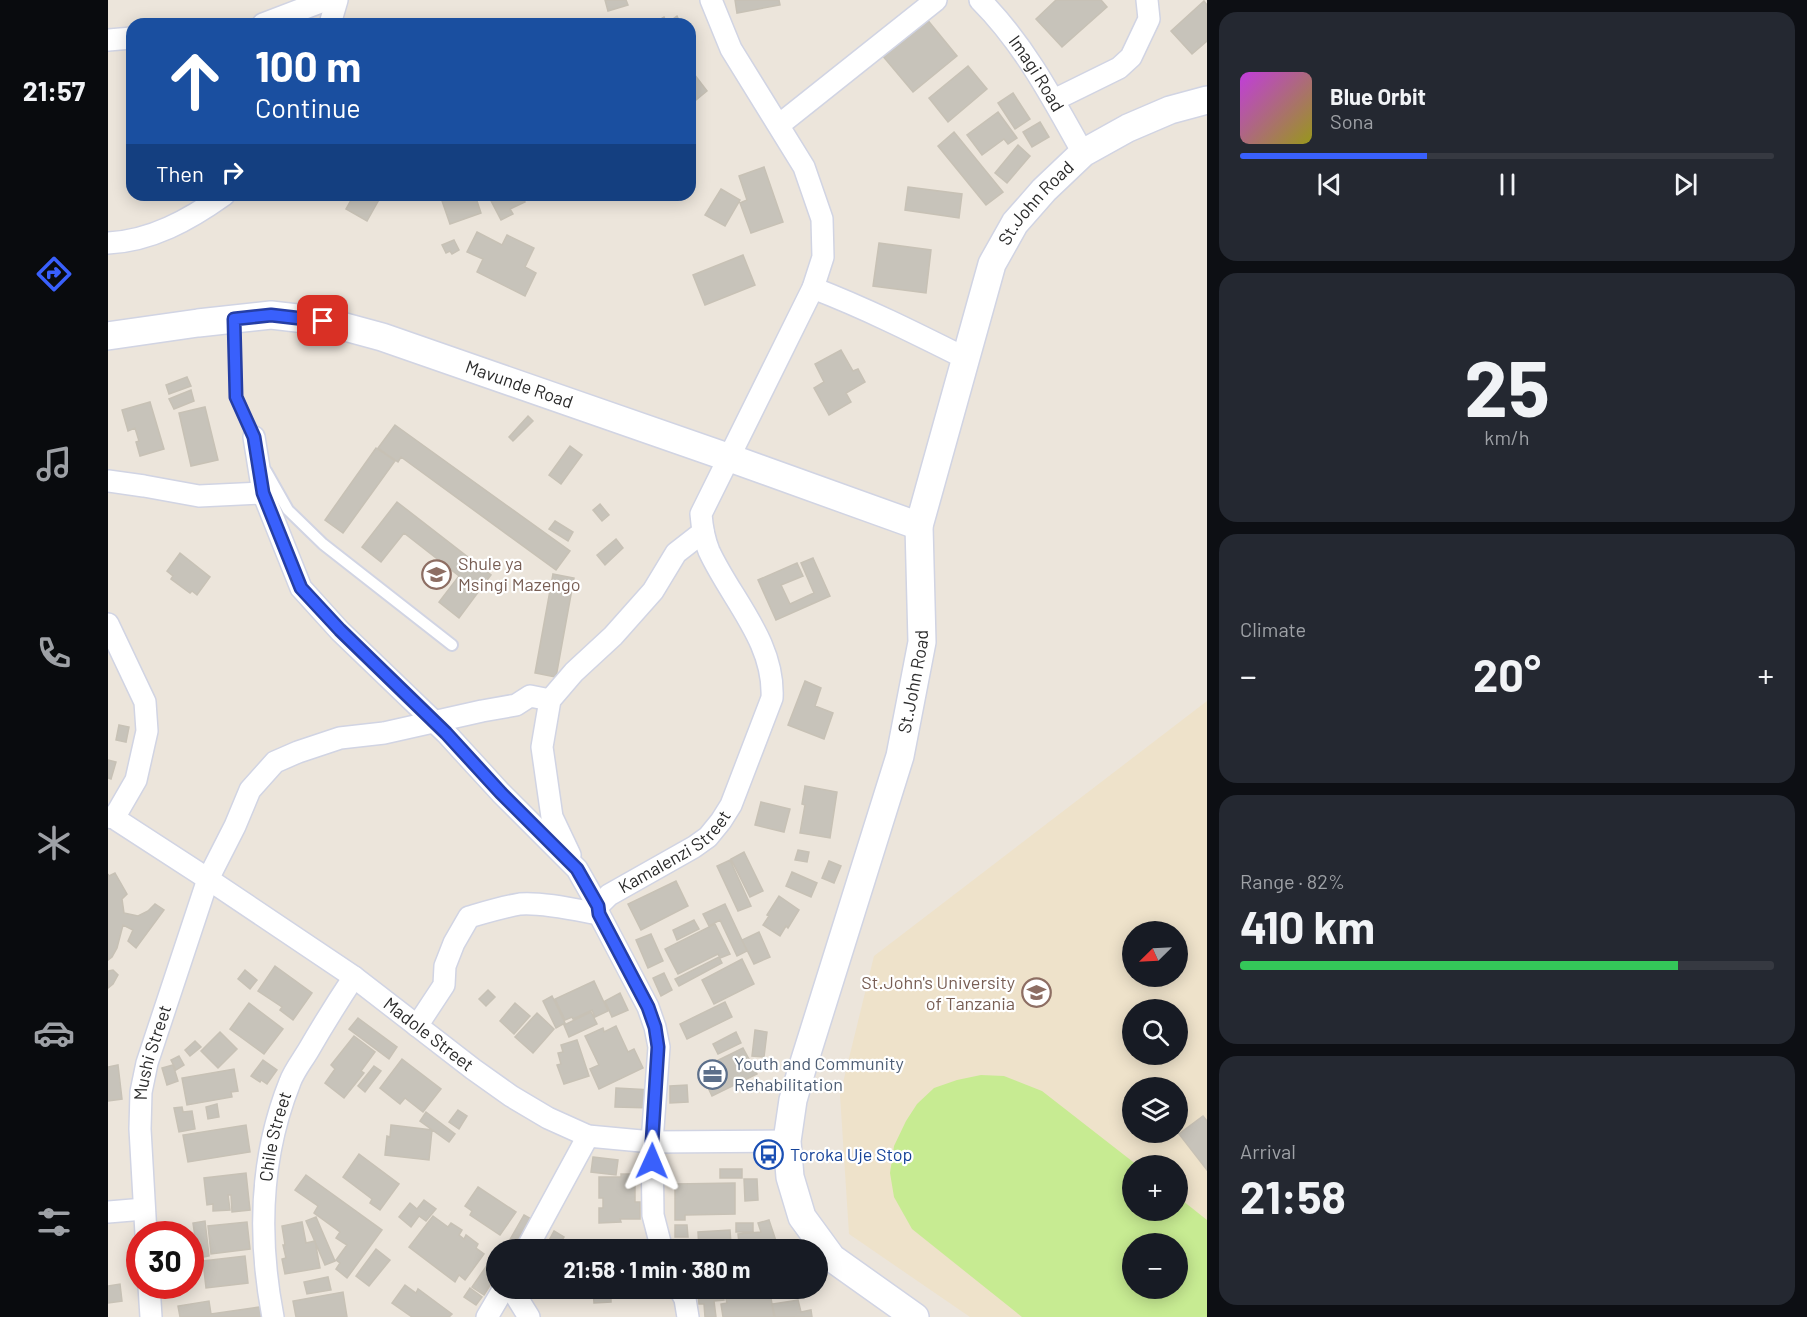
<!DOCTYPE html>
<meta charset="utf-8">
<style>
body{margin:0;font-family:Barlow,sans-serif;background:#242831;color:#f1f3f6;height:100vh;display:flex;flex-direction:column;font-size:22px;white-space:nowrap}
*{box-sizing:border-box;margin:0}
p{font-size:20px;color:#9ea1a6}
.icon{flex:none;width:33px;height:33px;fill:none;stroke:currentColor;stroke-width:2;stroke-linecap:round;stroke-linejoin:round}
.map{position:relative;flex:1;overflow:hidden}
.panel{display:flex;flex-direction:column;gap:12px;padding:12px;background:#0d0f14;width:600px}
.panel>*{flex:none}
.banner{position:absolute;left:18px;top:18px;width:570px;height:183px;border-radius:18px;box-shadow:0 3px 15px #0003;background:#1a4fa0;color:#fff;overflow:hidden}
.needle{width:39px;rotate:246deg}
.controls{position:absolute;left:1014px;top:921px;display:grid;gap:12px}
.controls a{display:grid;place-items:center;width:66px;height:66px;border-radius:50%;background:#171b24;box-shadow:0 3px 15px #0003;font-size:30px}
.speed{position:absolute;left:18px;top:1221px;display:flex;gap:12px;font-size:30px;font-weight:700;text-align:center}
.speed>*{display:grid;place-content:center;width:78px;height:78px;border-radius:50%;background:#171b24;box-shadow:0 3px 15px #0003;line-height:1}
.speed .limit{border:9px solid #d22;background:#fff;color:#111}
.pin{position:absolute;display:grid;place-items:center;width:51px;height:51px;color:#fff;margin:-26px;border-radius:12px;box-shadow:0 3px 9px #0006}
.me{position:absolute;width:66px;margin:-33px;rotate:1deg;stroke-linejoin:round;filter:drop-shadow(0 0 4px #0008)}
.turn{display:flex;align-items:center;gap:21px;height:126px;padding:0 30px;font-size:27px}
.turn .icon{width:78px;height:78px;stroke-width:2.5}
.turn b{display:block;font-size:42px;line-height:51px}
.then{display:flex;align-items:center;height:57px;padding:0 30px;background:#0003;gap:12px;font-size:22px}
.big{font-size:45px;font-weight:700;line-height:1.1}
.panel .widget{flex:1;display:flex;flex-direction:column;justify-content:center;gap:9px;min-width:0;padding:0 21px;border-radius:18px;background:#242831}
.panel .dial{align-items:center;gap:0}
.dial b{font-size:78px;line-height:1}
.song{display:flex;align-items:center;gap:18px}
.cover{width:72px;height:72px;border-radius:9px;background:linear-gradient(135deg,hsl(290 70% 55%),hsl(60 70% 35%))}
.played{height:6px;border-radius:3px;background:linear-gradient(90deg,#3960fc 35%,#363941 35%)}
.keys{display:flex;justify-content:space-around;direction:ltr}
.heat{display:flex;justify-content:space-between;align-items:center;font-size:33px;direction:ltr}
.charge{height:9px;border-radius:4px;background:linear-gradient(90deg,#34c759 82%,#363941 0)}
.trip{position:absolute;left:378px;top:1239px;width:342px;height:60px;border-radius:30px;background:#171b24;box-shadow:0 3px 15px #0003;font-weight:700;line-height:60px;text-align:center}
main{display:flex;flex:1;min-height:0}
.tabs{display:flex;flex-direction:column;width:108px;justify-content:space-around;align-items:center;background:#090b0e;color:#9ea1a6}
.tabs .icon{width:42px;height:42px}
.tabs .current{color:#3960fc}
.tabs b{font-size:27px;color:#f1f3f6}
.map>svg:first-child{display:block}
</style>
<main>
<nav class="tabs">
<b>21:57</b>
<svg class="icon current" aria-label="directions" viewBox="0 0 24 24"><path d="M12 3l9 9-9 9-9-9zM9 14v-3h6M13 9l2 2-2 2"/></svg>
<svg class="icon" aria-label="music" viewBox="0 0 24 24"><path d="M9 18V5l10-2v13"/><circle cx="6" cy="18" r="3"/><circle cx="16" cy="16" r="3"/></svg>
<svg class="icon" aria-label="phone" viewBox="0 0 24 24"><path d="M5 4h4l2 5-3 2q2 4 5 5l2-3 5 2v4C11 20 4 13 5 4z"/></svg>
<svg class="icon" aria-label="climate" viewBox="0 0 24 24"><path d="M12 3v18M4 7l16 10M4 17L20 7"/></svg>
<svg class="icon" aria-label="car" viewBox="0 0 24 24"><path d="M5 17H2v-5l4-1 3-4h7l3 4 3 1v5h-3M9 17h6M6 11h13"/><circle cx="7" cy="17" r="2"/><circle cx="17" cy="17" r="2"/></svg>
<svg class="icon" aria-label="filters" viewBox="0 0 24 24"><path d="M4 7h16M4 17h16"/><circle cx="9" cy="7" r="2"/><circle cx="15" cy="17" r="2"/></svg>
</nav>
<div class="map">
<svg width="1099" height="1317" viewBox="0 0 1099 1317">
<rect width="100%" height="100%" fill="#ece5db"/>
<!-- education -->
<path fill="#eee2ca" fill-rule="evenodd" d="M1099 701V1317H862L741 1234 732 1095 766 956ZM1024 932H1070V976H1024ZM1024 1010H1070V1054H1024ZM1024 1088H1070V1132H1024ZM1024 1166H1070V1210H1024ZM1024 1244H1070V1288H1024Z"/>
<!-- pitch -->
<path fill="#c7eb92" fill-rule="evenodd" d="M873 1075 896 1076 934 1091 1029 1165 1024 1166V1210H1070V1197L1099 1220V1317H914L804 1229 786 1197 782 1173 786 1146 798 1121 809 1104 826 1088 849 1080ZM1024 1244H1070V1288H1024Z"/>
<!-- building -->
<path fill="#c7c3ba" stroke="#c7c1b5" stroke-width="1.5" d="M497 0H518L520 5 500 11Z
M627 0H671L672 5 629 13Z
M948 0H993L999 7 954 47 928 19Z
M1096 1 1099 5V41L1084 54 1063 31Z
M813 12 849 56 805 92 769 49Z
M569 16 573 24H544L556 17 559 23Z
M860 66 879 89 840 122 821 98Z
M586 74 599 91 582 105V77Z
M905 93 922 119 907 129 890 103Z
M890 112 909 138 900 144 896 139 874 155 859 135Z
M932 122 941 137 924 147 915 132Z
M846 132 895 192 878 205 830 146Z
M910 145 922 156 899 183 887 173Z
M656 167 675 222 643 233 632 203 639 200 631 176Z
M800 187 854 194 851 218 797 210Z
M613 189 632 200 617 226 597 215Z
M246 195 273 196 259 221 238 209Z
M332 195H367L373 213 342 224Z
M380 195H413L417 202 402 209 405 214 393 220Z
M369 232 394 245 399 235 426 248 417 267 428 273 417 296 369 272 375 259 359 252Z
M346 240 351 250 344 254 342 251 338 253 334 245Z
M771 243 823 250 818 293 765 286Z
M635 255 647 285 597 305 585 275Z
M733 350 745 371 750 369 757 382 738 393 743 402 721 415 706 388 716 382 707 364Z
M79 377 83 386 61 394 58 385Z
M83 390 86 401 66 409 61 399Z
M42 402 56 449 32 456 28 442 31 441 27 428 20 431 14 410Z
M97 407 110 460 83 466 71 413Z
M420 416 425 421 405 441 401 437Z
M287 425 462 551 448 570 293 457 290 462 270 448Z
M462 446 474 455 453 484 441 475Z
M268 448 287 461 235 533 217 520Z
M289 502 383 575 351 618 331 602 351 576 296 533 273 562 254 547Z
M492 504 501 515 494 521 485 510Z
M447 521 465 532 460 541 441 529Z
M508 539 515 548 497 565 489 555Z
M72 553 102 577 89 595 84 591 82 593 63 579 65 576 59 571Z
M705 558 722 596 668 620 650 580 689 563 695 576 673 585 682 604 706 593 693 563Z
M445 574 466 578 448 677 427 673Z
M697 681 713 688 707 706 725 713 716 739 680 725Z
M11 725 21 727 18 742 8 740Z
M0 760 8 762 3 779 0 778Z
M697 786 729 792 722 838 692 833 697 805 694 804Z
M653 802 682 809 676 832 647 825Z
M690 850 701 852 699 862 687 860Z
M636 852 655 891 642 897 623 859Z
M622 860 643 906 630 911 609 866Z
M721 861 733 866 726 883 714 878Z
M684 872 709 883 703 897 678 886Z
M7 873 19 894 14 899 16 913 30 916 40 911 47 904 56 910 28 948 20 941 25 930 15 925 9 948 4 957 0 960V874L1 876Z
M568 881 580 906 533 930 520 904Z
M671 896 691 910 680 928 678 926 672 936 655 925 661 916 659 915Z
M617 904 639 951 629 956 612 920 601 926 595 914Z
M586 920 591 929 569 940 565 930Z
M607 924 622 954 612 958 610 954 570 974 557 949Z
M651 932 662 957 646 964 634 940Z
M543 934 555 961 540 968 528 940Z
M611 957 614 963 571 986 567 979Z
M634 959 646 984 606 1004 594 980Z
M167 966 204 993 185 1020 172 1010 174 1007 150 991Z
M5 970 10 975 5 984 0 988V971Z
M137 970 149 980 142 989 130 979Z
M556 973 564 990 553 996 545 978Z
M486 981 500 1011 487 1017 484 1010 465 1019 464 1017 457 1020 447 999Z
M380 990 387 997 378 1006 371 999Z
M512 993 520 1010 504 1017 497 1001Z
M444 996 457 1023 448 1028 435 1001Z
M617 1002 624 1017 579 1039 572 1024Z
M141 1003 175 1029 156 1054 122 1029Z
M407 1003 422 1016 406 1034 392 1021Z
M483 1012 489 1024 461 1037 456 1025Z
M429 1013 446 1029 425 1053 407 1037Z
M250 1018 289 1047 281 1059 241 1029Z
M508 1026 520 1052 526 1049 535 1068 491 1089 482 1069 491 1065 477 1036 495 1028 496 1032Z
M647 1030 659 1032 656 1057 644 1056Z
M112 1032 129 1049 110 1068 93 1051Z
M628 1032 633 1043 610 1054 605 1044Z
M246 1036 267 1052 253 1071 256 1073 236 1098 217 1083 227 1069 223 1065Z
M469 1040 481 1076 456 1084 449 1065 453 1064 450 1053 455 1052 453 1045Z
M87 1041 93 1047 82 1056 77 1050Z
M635 1048 649 1074 604 1096 597 1081 603 1078 598 1066Z
M71 1056 76 1065 68 1070 63 1060Z
M294 1059 333 1089 315 1112 297 1098 292 1104 272 1088Z
M155 1060 169 1070 159 1084 153 1080 152 1082 143 1076Z
M10 1065 14 1099 0 1101V1067Z
M65 1065 70 1081 59 1085 54 1068Z
M266 1066 273 1071 257 1092 250 1086Z
M126 1069 130 1091 123 1092 124 1097 79 1105 74 1078Z
M579 1085 580 1102 562 1103V1086Z
M508 1088 544 1090V1108L507 1107Z
M109 1104 111 1117 100 1119 98 1107Z
M74 1107 75 1112 84 1111 87 1129 71 1132 66 1108Z
M350 1110 359 1116 351 1129 341 1122Z
M318 1112 347 1134 341 1142 312 1121Z
M1095 1116 1099 1121V1170L1071 1134Z
M138 1125 142 1152 80 1162 75 1135Z
M283 1125 324 1130 321 1160 277 1155 279 1136 282 1137Z
M251 1154 291 1184 272 1210 262 1203 264 1199 235 1177Z
M485 1157 510 1160 508 1175 483 1172Z
M612 1169H634V1178H612Z
M138 1173 142 1210 124 1212 123 1195H120L122 1210 105 1211V1204L99 1205 96 1178Z
M513 1174H527V1202H532V1219H512L513 1222 491 1223V1208H495V1198H491V1177H513Z
M198 1175 274 1230 239 1278 228 1269 232 1263 228 1260 239 1245 228 1238 232 1232 206 1213 210 1206 187 1190Z
M636 1179H649L650 1200 637 1201Z
M627 1183V1214L577 1215V1220H567V1184Z
M370 1187 408 1212 392 1235 362 1215 364 1211 357 1206Z
M316 1200 328 1209 318 1221 311 1216 303 1227 291 1217 302 1203 309 1209Z
M416 1215 425 1220 408 1250H396Z
M325 1216 340 1227 343 1223 354 1230 351 1235 356 1239 358 1235 370 1244 368 1248 376 1254 357 1280 351 1275 347 1282 301 1247Z
M208 1217 227 1261 217 1265 198 1221Z
M661 1220 671 1250H591L590 1232 622 1230 623 1244 631 1243 630 1234 653 1232 650 1223Z
M97 1221 101 1256 90 1258 85 1223Z
M139 1222 142 1249 103 1254 100 1226Z
M194 1222 198 1243 207 1241 212 1268 177 1274 174 1259 178 1258 175 1245H177L174 1226Z
M628 1223H645V1232H628Z
M567 1225H579L580 1237H567Z
M446 1231 456 1237 448 1250H444L438 1246Z
M268 1249 282 1260 261 1286 248 1276Z
M137 1256 140 1283 98 1288 95 1261Z
M384 1258 388 1261V1276L376 1295 364 1287Z
M220 1277 223 1290 199 1294 196 1282Z
M12 1284 14 1301 0 1303V1286Z
M297 1285 308 1293 310 1289 344 1314 341 1317H304L284 1303Z
M362 1288 374 1297 368 1305 356 1297Z
M485 1288H512L513 1296 503 1298V1302L486 1303Z
M624 1288H662V1291L671 1289 672 1297 663 1298 666 1317H615L613 1304 619 1303 616 1290Z
M672 1288H699V1289L675 1297Z
M235 1292 239 1317H188L185 1301Z
M615 1292 616 1300 606 1301 608 1317H597L596 1304H591L590 1293Z
M690 1300 693 1312 703 1310 704 1317H667L664 1304Z
M101 1301 103 1314 158 1306 160 1317H72L70 1306Z"/>
<g fill="none" stroke-linecap="round" stroke-linejoin="round">
<defs>
<path id="service" d="M126 321 128 397 146 439
M158 471 180 510 215 544 344 645"/>
<g id="minor">
<path id="s1" d="M872 0C916 44 945 99 975 153"/>
<path d="M155 24 218 0"/>
<path d="M222 24 229 0"/>
<path d="M0 40 24 38"/>
<path d="M946 100 1011 68 1023 57 1041 19 1039 0"/>
<path d="M671 125 828 0"/>
<path d="M0 243C43 241 81 220 116 195"/>
<path d="M705 288C757 308 807 333 857 358"/>
<path d="M146 437 155 493 193 588 232 631 338 733 393 793 469 869 490 906"/>
<path d="M0 481 36 486 91 496 155 493"/>
<path d="M0 624 37 702 39 731 28 780 6 818"/>
<path id="s2" d="M0 817 6 818 100 879 246 977 365 1069 403 1096 440 1118 480 1136 544 1142 679 1141"/>
<path d="M462 855 444 817 434 747 442 700 466 672 505 636 545 591 568 553 595 532"/>
<path d="M309 1026 336 985 337 966 346 943 361 917C378 912 394 907 412 904 433 902 469 910 491 914"/>
<path d="M0 1212 36 1209"/>
<path id="s3" d="M38 1234 32 1129 33 1092 39 1063 100 879 127 826 142 790 167 762 190 752 232 738 276 733 374 711 408 705 422 696 442 700"/>
<path d="M418 1250 480 1136"/>
<path id="s4" d="M554 1250 545 1215 544 1142 551 1047 547 1027 540 1007 491 914 490 906 501 895 586 847 600 837 613 821 623 805 664 698C667 642 623 599 601 551 596 539 594 527 593 514L705 288 715 257 714 219 696 167 623 49 603 0"/>
<path d="M41 1286 43 1317"/>
<path d="M403 1288 421 1317"/>
<path d="M571 1288 577 1299 580 1317"/>
<path id="s5" d="M165 1317C150 1239 152 1157 182 1082 186 1071 194 1061 200 1051 215 1025 230 1001 246 977"/>
<path d="M379 1317 396 1288"/>
</g>
<g id="tertiary">
<path id="s6" d="M0 336 90 323 163 315 215 321 274 337 622 458 811 526"/>
<path id="s7" d="M807 1317 724 1258 694 1217 682 1177 679 1141 685 1100 694 1069 792 756 814 642 811 526 884 264 907 223 936 190 975 153 1020 128 1062 110 1099 100"/>
</g>
</defs>
<!-- service casing -->
<use href="#service" stroke="#d1d4e3" stroke-width="14"/>
<!-- minor casing -->
<use href="#minor" stroke="#d1d4e3" stroke-width="24"/>
<!-- tertiary casing -->
<use href="#tertiary" stroke="#d1d4e3" stroke-width="30"/>
<!-- service -->
<use href="#service" stroke="#fff" stroke-width="10"/>
<!-- minor -->
<use href="#minor" stroke="#fff" stroke-width="21"/>
<!-- tertiary -->
<use href="#tertiary" stroke="#fff" stroke-width="27"/>
</g>
<g fill="none" stroke-linecap="round" stroke-linejoin="round">
<defs>
<path id="route" d="M215 321 163 315 126 319 128 397 146 437 155 493 193 588 232 630 338 733 393 793 469 869 490 906 491 914 540 1007 547 1027 550 1047 544 1142V1161"/>
</defs>
<!-- route casing -->
<use href="#route" stroke="#253ea4" stroke-width="15"/>
<!-- route -->
<use href="#route" stroke="#3960fc" stroke-width="10"/>
</g>
<!-- icons -->
<defs>
<symbol id="school-ring" viewBox="-11 -11 22 22"><circle r="9.5" fill="#fff" stroke="#8d6e63" stroke-width="1.5"/><path d="M0-5L7-2L0 1L-7-2ZM-4 1L0 2.5L4 1V4Q0 6-4 4Z" fill="#8d6e63"/></symbol>
<symbol id="university-ring" viewBox="-11 -11 22 22"><circle r="9.5" fill="#fff" stroke="#8d6e63" stroke-width="1.5"/><path d="M0-5L7-2L0 1L-7-2ZM-4 1L0 2.5L4 1V4Q0 6-4 4Z" fill="#8d6e63"/></symbol>
<symbol id="office-ring" viewBox="-11 -11 22 22"><circle r="9.5" fill="#fff" stroke="#5c6f8a" stroke-width="1.5"/><path d="M-6-3h4V-5.5h4V-3h4V5H-6ZM-1-4.5V-3h2v-1.5ZM-6 0V1H6V0Z" fill="#5c6f8a"/></symbol>
<symbol id="bus-ring" viewBox="-11 -11 22 22"><circle r="9.5" fill="#fff" stroke="#1a4fb4" stroke-width="1.5"/><path d="M-5-6H5V4H4V6H2V4H-2V6H-4V4H-5ZM-3.5-4V0h7V-4ZM-3.5 1.2v1.5H-2V1.2ZM2 1.2v1.5H3.5V1.2Z" fill="#1a4fb4"/></symbol>
</defs>
<g fill-rule="evenodd">
<use href="#school-ring" x="312" y="558" width="33" height="33"/>
<use href="#university-ring" x="912" y="976" width="33" height="33"/>
<use href="#office-ring" x="588" y="1058" width="33" height="33"/>
<use href="#bus-ring" x="644" y="1138" width="33" height="33"/>
</g>
<g text-anchor="middle" stroke-width="4.5" stroke-linejoin="round" paint-order="stroke">
<!-- street labels -->
<g font-size="18" fill="#2a2a2a" stroke="#fff">
<text dy="6" stroke="none"><textPath href="#s1" startOffset="93">Imagi Road</textPath></text>
<text dy="6" stroke="none"><textPath href="#s7" startOffset="1212">St.John Road</textPath></text>
<text dy="6" stroke="none"><textPath href="#s6" startOffset="423">Mavunde Road</textPath></text>
<text dy="6" stroke="none"><textPath href="#s7" startOffset="708">St.John Road</textPath></text>
<text dy="6" stroke="none"><textPath href="#s4" startOffset="454">Kamalenzi Street</textPath></text>
<text dy="6" stroke="none"><textPath href="#s2" startOffset="388">Madole Street</textPath></text>
<text dy="6" stroke="none"><textPath href="#s3" startOffset="183">Mushi Street</textPath></text>
<text dy="6" stroke="none"><textPath href="#s5" startOffset="182">Chile Street</textPath></text>
</g>
<!-- education labels -->
<g font-size="18" fill="#785e54" stroke="#fff" text-anchor="start">
<text x="350" y="570">Shule ya<tspan x="350" dy="21">Msingi Mazengo</tspan></text>
<text x="907" y="989" text-anchor="end">St.John's University<tspan x="907" dy="21">of Tanzania</tspan></text>
</g>
<!-- service labels -->
<g font-size="18" fill="#4e5e75" stroke="#fff" text-anchor="start">
<text x="626" y="1070">Youth and Community<tspan x="626" dy="21">Rehabilitation</tspan></text>
</g>
<!-- transit labels -->
<g font-size="18" fill="#164399" stroke="#fff" text-anchor="start">
<text x="682" y="1161">Toroka Uje Stop</text>
</g>
</g>
</svg>
<div class="controls">
<a><svg class="needle" viewBox="-14 -14 28 28"><path d="M0-13l5 13h-10z" fill="#e53935"/><path d="M0 13l5-13h-10z" fill="#9ea1a6"/></svg></a>
<a><svg class="icon" aria-label="search" viewBox="0 0 24 24"><circle cx="10" cy="10" r="6"/><path d="M15 15l6 6"/></svg></a>
<a><svg class="icon" aria-label="layers" viewBox="0 0 24 24"><path d="M12 4l9 5-9 5-9-5zM3 14l9 5 9-5"/></svg></a>
<a>+</a>
<a>−</a>
</div>
<div class="speed"><div class="limit">30</div></div>
<div class="pin" style="left:215px;top:321px;background:#d93025"><svg class="icon" aria-label="arrive" viewBox="0 0 24 24"><path d="M6 21V4h12l-3 4 3 4H6"/></svg></div>
<svg class="me" style="left:544px;top:1161px" viewBox="-20 -20 40 40"><path d="M0-17L14 15 0 8-14 15z" fill="#3960fc" stroke="#fff" stroke-width="4"/></svg>
<div class="trip">21:58 · 1 min · 380 m</div>
<div class="banner">
<div class="turn"><svg class="icon" aria-label="ahead" viewBox="0 0 24 24"><path d="M12 20V5M6 11l6-6 6 6"/></svg><div><b>100 m</b>Continue</div></div>
<div class="then">Then<svg class="icon" aria-label="right" viewBox="0 0 24 24"><path d="M7 20v-9h11M14 6l5 5-5 5"/></svg></div>
</div>
</div>
<section class="panel">
<div class="widget">
<div class="song"><i class="cover"></i><div><b>Blue Orbit</b><p>Sona</p></div></div>
<div class="played"></div>
<div class="keys"><svg class="icon" aria-label="previous" viewBox="0 0 24 24"><path d="M18 5L8 12l10 7zM5 5v14"/></svg><svg class="icon" aria-label="pause" viewBox="0 0 24 24"><path d="M8 5v14M16 5v14"/></svg><svg class="icon" aria-label="next" viewBox="0 0 24 24"><path d="M6 5l10 7-10 7zM19 5v14"/></svg></div>
</div>
<div class="widget dial"><b>25</b><p>km/h</p></div>
<div class="widget"><p>Climate</p>
<div class="heat"><a>−</a><b class="big">20°</b><a>+</a></div>
</div>
<div class="widget"><p>Range · 82%</p><b class="big">410 km</b><div class="charge"></div></div>
<div class="widget"><p>Arrival</p><b class="big">21:58</b></div>
</section>
</main>
